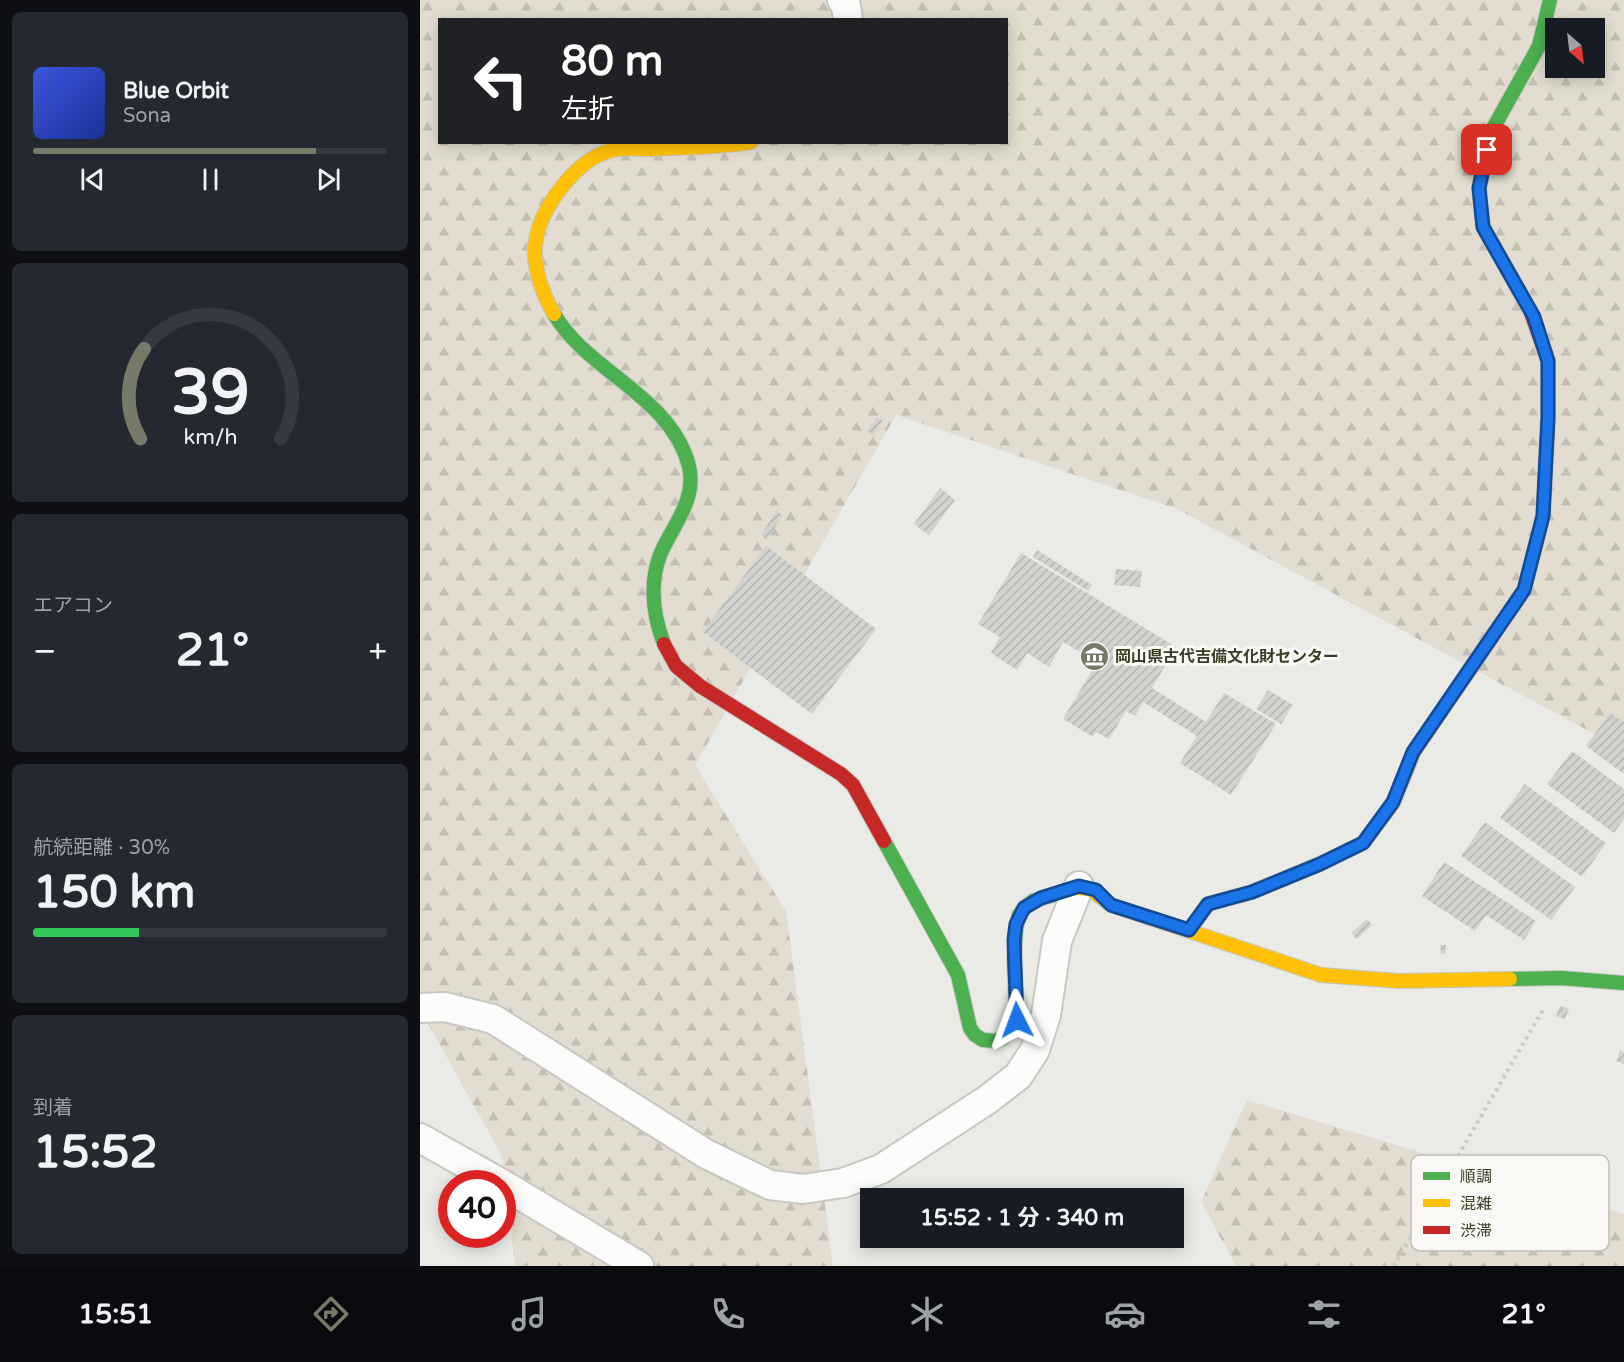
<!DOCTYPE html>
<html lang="ja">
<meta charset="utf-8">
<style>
body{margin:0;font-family:"Varela Round","Noto Sans JP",sans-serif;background:#242831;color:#f1f3f6;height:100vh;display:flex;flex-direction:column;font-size:22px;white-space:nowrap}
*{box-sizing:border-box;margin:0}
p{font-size:20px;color:#9ea1a6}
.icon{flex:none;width:33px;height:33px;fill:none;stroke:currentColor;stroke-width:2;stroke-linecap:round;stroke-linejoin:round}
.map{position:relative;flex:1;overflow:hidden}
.side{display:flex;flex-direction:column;gap:12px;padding:12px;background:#0d0f14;width:420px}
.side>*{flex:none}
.guide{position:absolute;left:18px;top:18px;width:570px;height:126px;border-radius:0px;box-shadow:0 3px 15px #0003;background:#202124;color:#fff;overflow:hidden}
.needle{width:39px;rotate:152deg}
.controls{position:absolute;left:1125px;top:18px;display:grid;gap:12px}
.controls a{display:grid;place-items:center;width:60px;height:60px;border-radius:0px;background:#171b24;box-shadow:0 3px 15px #0003;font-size:30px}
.speed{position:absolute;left:18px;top:1170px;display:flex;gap:12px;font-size:30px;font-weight:700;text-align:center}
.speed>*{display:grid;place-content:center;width:78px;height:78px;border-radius:50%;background:#171b24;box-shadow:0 3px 15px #0003;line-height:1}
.speed .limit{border:9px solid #d22;background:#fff;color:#111}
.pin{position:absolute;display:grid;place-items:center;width:51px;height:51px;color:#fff;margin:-26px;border-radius:12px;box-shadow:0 3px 9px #0006}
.me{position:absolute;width:66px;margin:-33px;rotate:357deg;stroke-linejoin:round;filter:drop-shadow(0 0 4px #0008)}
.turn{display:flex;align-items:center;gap:21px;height:126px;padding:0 24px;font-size:27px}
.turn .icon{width:78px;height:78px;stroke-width:2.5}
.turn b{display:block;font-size:42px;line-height:51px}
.big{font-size:45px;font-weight:700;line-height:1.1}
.side .widget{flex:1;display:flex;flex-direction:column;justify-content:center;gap:9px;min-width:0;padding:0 21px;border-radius:9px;background:#242831}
.side .dial{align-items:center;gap:0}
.dial svg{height:156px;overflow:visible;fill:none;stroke:#363941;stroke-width:7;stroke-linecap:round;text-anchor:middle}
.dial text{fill:#f1f3f6;stroke:none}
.song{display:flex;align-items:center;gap:18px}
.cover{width:72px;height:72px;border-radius:9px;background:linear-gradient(135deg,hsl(230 70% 55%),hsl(230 70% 35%))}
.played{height:6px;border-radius:3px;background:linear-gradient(90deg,#777a68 80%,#363941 80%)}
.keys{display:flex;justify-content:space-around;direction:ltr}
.heat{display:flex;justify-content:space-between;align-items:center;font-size:33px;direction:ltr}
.charge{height:9px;border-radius:4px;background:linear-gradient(90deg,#34c759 30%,#363941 0)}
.trip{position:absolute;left:440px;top:1188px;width:324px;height:60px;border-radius:0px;background:#171b24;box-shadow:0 3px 15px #0003;font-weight:700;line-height:60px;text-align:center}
.dock{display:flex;height:96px;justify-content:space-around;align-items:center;background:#090b0e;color:#9ea1a6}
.dock .icon{width:42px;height:42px}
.dock .selected{color:#777a68}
.dock b{font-size:27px;color:#f1f3f6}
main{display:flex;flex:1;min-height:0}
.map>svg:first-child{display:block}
</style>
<main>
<section class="side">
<div class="widget">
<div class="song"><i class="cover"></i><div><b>Blue Orbit</b><p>Sona</p></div></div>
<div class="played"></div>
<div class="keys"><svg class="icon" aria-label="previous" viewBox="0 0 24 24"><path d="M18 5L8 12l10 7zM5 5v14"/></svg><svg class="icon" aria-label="pause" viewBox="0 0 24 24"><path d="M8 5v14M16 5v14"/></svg><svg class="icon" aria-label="next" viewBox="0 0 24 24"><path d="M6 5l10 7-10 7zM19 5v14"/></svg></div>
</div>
<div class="widget dial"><svg viewBox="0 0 100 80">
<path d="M14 69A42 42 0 1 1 86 69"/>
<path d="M14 69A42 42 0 0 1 16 23" stroke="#777a68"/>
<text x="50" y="56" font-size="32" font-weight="700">39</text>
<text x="50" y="72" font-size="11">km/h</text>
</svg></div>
<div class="widget"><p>エアコン</p>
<div class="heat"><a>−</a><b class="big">21°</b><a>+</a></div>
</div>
<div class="widget"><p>航続距離 · 30%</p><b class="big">150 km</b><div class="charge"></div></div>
<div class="widget"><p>到着</p><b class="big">15:52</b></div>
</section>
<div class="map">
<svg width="1204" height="1266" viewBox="0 0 1204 1266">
<defs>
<pattern id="forest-firs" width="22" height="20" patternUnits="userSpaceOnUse" patternTransform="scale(1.5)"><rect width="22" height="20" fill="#e2ddd0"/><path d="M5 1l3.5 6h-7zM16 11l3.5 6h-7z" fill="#c3bfb2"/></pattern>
<pattern id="building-hatch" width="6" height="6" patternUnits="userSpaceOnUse" patternTransform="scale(1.5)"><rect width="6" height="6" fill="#d2d2ce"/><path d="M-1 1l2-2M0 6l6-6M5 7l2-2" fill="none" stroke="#b5b5b1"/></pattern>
</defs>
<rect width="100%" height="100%" fill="#eaeae6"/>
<!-- forest -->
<path fill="url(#forest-firs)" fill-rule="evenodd" d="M0 0H1204V750L757 509 476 415 275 765 366 911 413 1266H95L82 1156 0 1009ZM20 20H586V142H20ZM1136 28H1174V68H1136Z
M827 1100 1204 1214V1266H816L781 1202Z"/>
<!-- building -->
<path fill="url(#building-hatch)" d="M457 417 463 421 453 435 447 431Z
M520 488 535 500 509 535 494 524Z
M356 511 363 515 347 540 341 535Z
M346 546 456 629 392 714 283 632Z
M617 550 672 585 668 591 613 557Z
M601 553 756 647 732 688 786 722 804 693 856 724 811 795 760 763 777 736 723 702 715 716 706 711 689 739 676 732 673 737 643 719 677 662 643 642 629 667 607 653 597 670 571 653 580 637 558 624Z
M696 569 722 571 720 587 694 585Z
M848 690 873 705 861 724 836 709Z
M1190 713 1204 722V774L1166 746Z
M1152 751 1204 789V819L1194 833 1127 784Z
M1105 784 1186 843 1162 877 1080 818Z
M1065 822 1155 887 1131 920 1041 856Z
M1024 862 1116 921 1104 940 1066 915 1055 931 1002 896Z
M947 919 952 925 937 939 931 933Z
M1020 945H1026V953L1021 954Z
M1140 1006 1149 1009 1145 1019 1136 1016Z
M1200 1050 1204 1052V1064L1196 1061Z"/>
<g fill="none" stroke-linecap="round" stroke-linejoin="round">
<defs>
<path id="street" d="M422 0 426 6 428 20
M0 1008 25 1007 73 1019 286 1154 350 1185 383 1189 423 1183 461 1169 567 1100 598 1076 615 1050 626 1015 637 941 659 886
M0 1138 82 1184
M82 1184 219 1266"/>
<path id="fast" d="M1110 310 1063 227 1059 188 1071 132 1119 46 1130 0
M134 314C168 372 251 396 269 466 277 501 252 526 240 555 229 585 233 615 244 644
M464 841 538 975 550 1028 555 1035 563 1040 575 1041 583 1038 592 1031 597 1020 594 960 596 928 599 915 605 907 613 901 655 888
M1090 979 1141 978 1204 983"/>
<path id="slow" d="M134 314C106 263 108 228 145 183 157 169 171 156 189 151 201 147 217 149 230 149 264 147 298 148 331 142
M655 888 670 889 691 905 901 975 979 981 1090 979
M769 930 788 904 832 892 900 864 943 843 973 803 994 751"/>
<path id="jam" d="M244 644 256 666 280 686 421 774 433 785 464 841
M994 751 1104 590 1123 516 1128 418V361L1110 310"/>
</defs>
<!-- street casing -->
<use href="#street" stroke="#c7c8c3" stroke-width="32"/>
<!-- fast casing -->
<use href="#fast" stroke="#c5c6c0" stroke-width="16"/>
<!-- slow casing -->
<use href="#slow" stroke="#c5c6c0" stroke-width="16"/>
<!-- jam casing -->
<use href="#jam" stroke="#c5c6c0" stroke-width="16"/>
<!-- path -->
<path stroke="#c9cac2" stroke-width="4" stroke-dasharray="3 4.5" stroke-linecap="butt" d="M974 1266 1124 1008"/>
<!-- street -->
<use href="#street" stroke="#fcfcfb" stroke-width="28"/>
<!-- fast -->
<use href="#fast" stroke="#4caf50" stroke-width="14"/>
<!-- slow -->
<use href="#slow" stroke="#ffc107" stroke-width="14"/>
<!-- jam -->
<use href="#jam" stroke="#c62828" stroke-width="14"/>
</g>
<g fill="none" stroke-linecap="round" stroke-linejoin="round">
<defs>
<path id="route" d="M597 1020 594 940 596 924 604 908 621 898 659 886 676 890 691 905 769 930 788 904 832 892 900 864 943 843 973 802 993 752 1104 590 1123 516 1128 418V361L1114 317 1063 227 1059 188 1067 150"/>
</defs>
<!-- route casing -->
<use href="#route" stroke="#114b97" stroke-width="15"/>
<!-- route -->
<use href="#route" stroke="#1a73e8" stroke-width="10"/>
</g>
<!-- icons -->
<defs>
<symbol id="museum-disc" viewBox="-11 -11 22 22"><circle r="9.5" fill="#777a68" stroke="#f9f8f4"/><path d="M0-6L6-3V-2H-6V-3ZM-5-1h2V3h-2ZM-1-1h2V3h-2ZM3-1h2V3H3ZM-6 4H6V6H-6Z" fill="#fff"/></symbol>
</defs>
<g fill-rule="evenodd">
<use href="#museum-disc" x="658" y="640" width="33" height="33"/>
</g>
<g text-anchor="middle" stroke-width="6" stroke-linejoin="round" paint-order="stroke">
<!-- poi labels -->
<g font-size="16" font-weight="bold" fill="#393d24" stroke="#f9f8f4" text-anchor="start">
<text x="695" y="662">岡山県古代吉備文化財センター</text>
</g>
</g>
<!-- legend -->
<rect x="991" y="1155" width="198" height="96" rx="9" fill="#f9f8f4" stroke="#bfc0b6" stroke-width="1.5"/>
<rect x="1003" y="1172" width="27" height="8" fill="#4caf50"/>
<rect x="1003" y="1199" width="27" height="8" fill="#ffc107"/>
<rect x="1003" y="1226" width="27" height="8" fill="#c62828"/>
<g font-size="16" fill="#393d24">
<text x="1040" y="1182">順調</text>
<text x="1040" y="1209">混雑</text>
<text x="1040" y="1236">渋滞</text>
</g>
</svg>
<div class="controls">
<a><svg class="needle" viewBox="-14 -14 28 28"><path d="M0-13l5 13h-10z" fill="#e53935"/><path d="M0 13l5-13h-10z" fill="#9ea1a6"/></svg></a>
</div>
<div class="speed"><div class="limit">40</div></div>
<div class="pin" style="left:1067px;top:150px;background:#d93025"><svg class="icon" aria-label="arrive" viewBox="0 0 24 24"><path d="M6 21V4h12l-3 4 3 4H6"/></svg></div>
<svg class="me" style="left:597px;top:1020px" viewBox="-20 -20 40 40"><path d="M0-17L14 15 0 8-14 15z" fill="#1a73e8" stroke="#fff" stroke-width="4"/></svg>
<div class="trip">15:52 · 1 分 · 340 m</div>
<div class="guide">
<div class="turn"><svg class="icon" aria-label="left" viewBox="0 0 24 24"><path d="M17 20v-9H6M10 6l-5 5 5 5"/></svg><div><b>80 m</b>左折</div></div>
</div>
</div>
</main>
<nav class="dock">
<b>15:51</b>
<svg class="icon selected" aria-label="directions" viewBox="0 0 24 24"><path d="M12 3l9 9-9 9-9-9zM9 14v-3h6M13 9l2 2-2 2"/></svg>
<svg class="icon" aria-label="music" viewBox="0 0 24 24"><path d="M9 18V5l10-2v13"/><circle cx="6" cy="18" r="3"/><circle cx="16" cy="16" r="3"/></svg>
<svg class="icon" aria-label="phone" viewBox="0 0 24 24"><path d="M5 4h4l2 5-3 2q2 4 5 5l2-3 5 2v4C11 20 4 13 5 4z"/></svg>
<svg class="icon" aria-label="climate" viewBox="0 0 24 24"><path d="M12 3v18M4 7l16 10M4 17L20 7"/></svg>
<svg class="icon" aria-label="car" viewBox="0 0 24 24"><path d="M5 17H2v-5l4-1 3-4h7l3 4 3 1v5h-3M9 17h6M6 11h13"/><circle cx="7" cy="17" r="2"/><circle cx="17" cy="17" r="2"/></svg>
<svg class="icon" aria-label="filters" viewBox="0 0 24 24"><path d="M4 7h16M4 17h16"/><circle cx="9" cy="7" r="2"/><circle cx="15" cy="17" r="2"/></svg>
<b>21°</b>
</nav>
